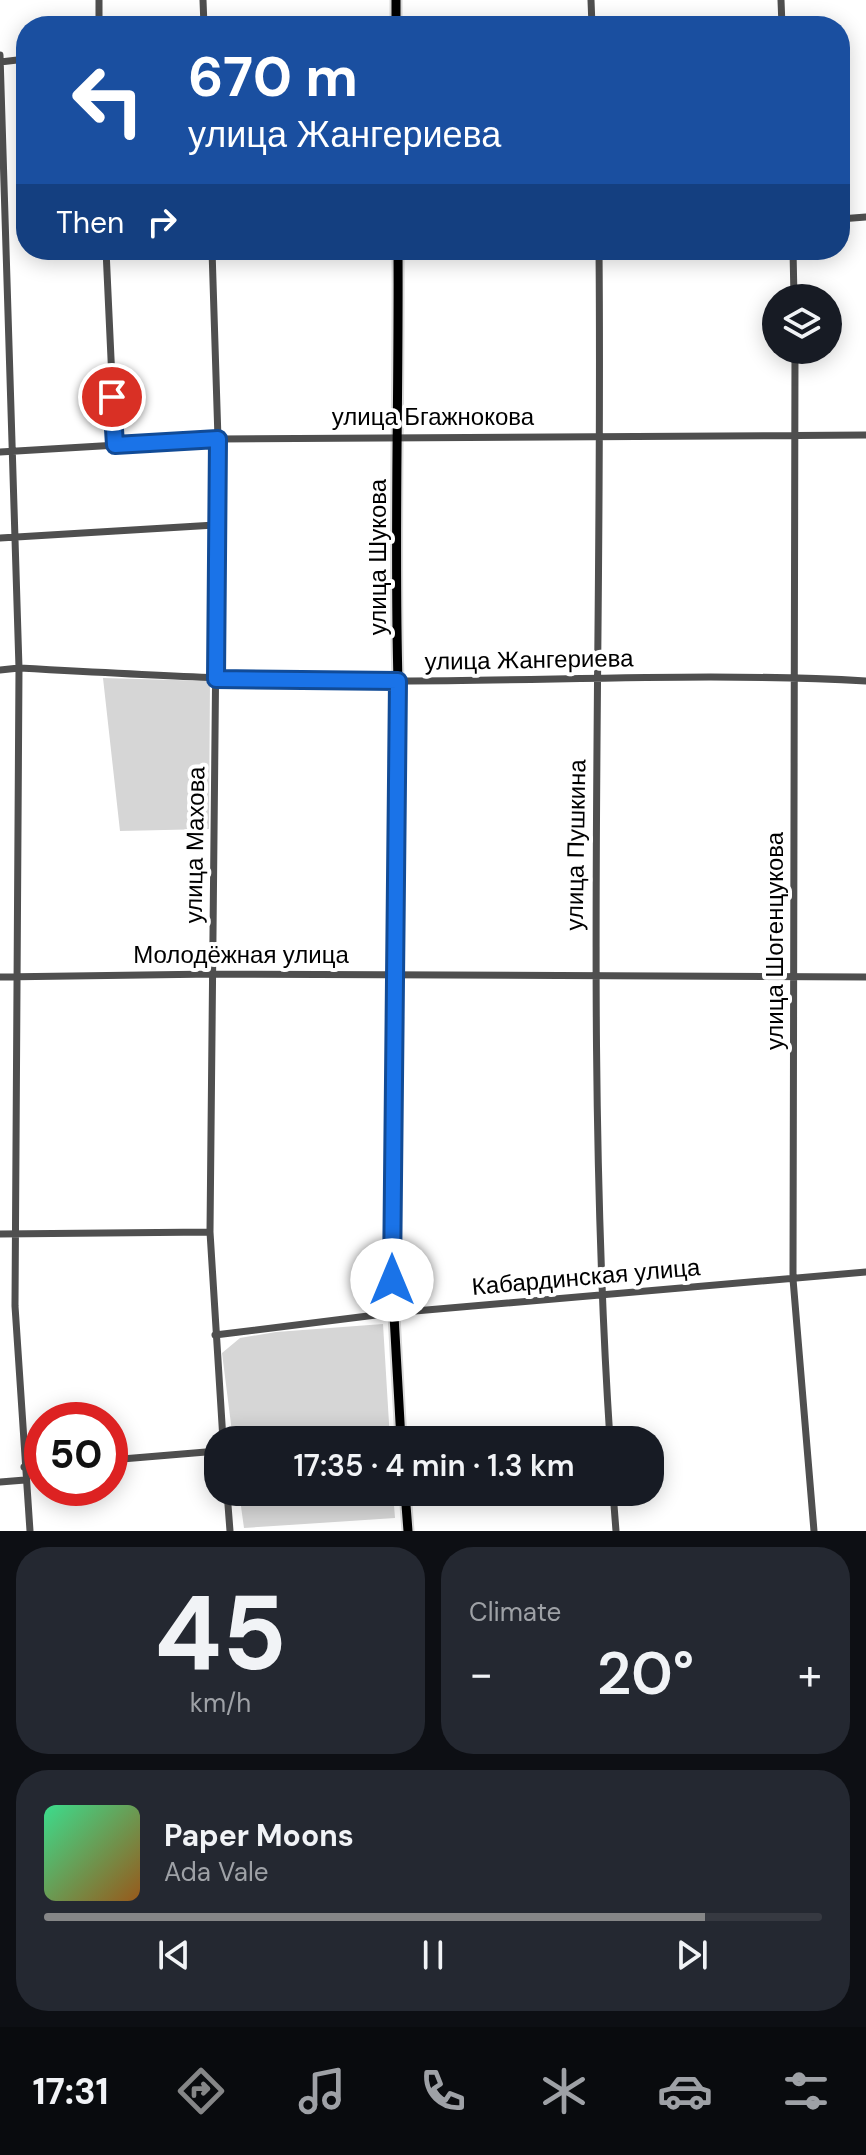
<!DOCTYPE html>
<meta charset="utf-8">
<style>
body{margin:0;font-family:"DM Sans",sans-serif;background:#242831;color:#f1f3f6;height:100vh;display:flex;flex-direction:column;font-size:30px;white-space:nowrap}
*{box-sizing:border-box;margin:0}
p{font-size:26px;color:#9ea1a6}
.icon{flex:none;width:44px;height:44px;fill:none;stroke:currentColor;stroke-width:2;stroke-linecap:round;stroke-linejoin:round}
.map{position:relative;height:1531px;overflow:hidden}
.side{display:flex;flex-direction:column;gap:16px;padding:16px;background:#0d0f14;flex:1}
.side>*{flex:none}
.banner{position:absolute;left:16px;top:16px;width:834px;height:244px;border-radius:32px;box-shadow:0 4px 20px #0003;background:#1a4fa0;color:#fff;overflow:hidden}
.buttons{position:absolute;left:762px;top:284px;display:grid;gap:16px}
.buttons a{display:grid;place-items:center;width:80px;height:80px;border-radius:50%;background:#171b24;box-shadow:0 4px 20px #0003;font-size:40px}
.speed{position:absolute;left:24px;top:1402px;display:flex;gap:16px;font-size:40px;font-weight:700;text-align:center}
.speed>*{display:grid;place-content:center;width:104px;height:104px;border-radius:50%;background:#171b24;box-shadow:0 4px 20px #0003;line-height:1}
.speed .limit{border:12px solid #d22;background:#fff;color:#111}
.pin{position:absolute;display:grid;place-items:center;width:68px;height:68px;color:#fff;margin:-34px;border:4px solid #fff;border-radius:50%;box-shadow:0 2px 8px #0007}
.me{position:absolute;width:88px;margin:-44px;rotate:0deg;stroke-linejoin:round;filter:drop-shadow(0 0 6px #0008)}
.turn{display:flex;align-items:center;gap:28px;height:168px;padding:0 40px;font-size:36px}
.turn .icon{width:104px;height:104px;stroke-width:2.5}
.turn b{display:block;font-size:56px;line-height:68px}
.then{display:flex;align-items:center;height:76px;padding:0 40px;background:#0003;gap:16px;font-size:30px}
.big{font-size:60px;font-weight:600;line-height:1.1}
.side .widget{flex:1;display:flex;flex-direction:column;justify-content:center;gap:12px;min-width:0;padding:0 28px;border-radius:32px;background:#242831}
.side .dial{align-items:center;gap:0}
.dial b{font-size:104px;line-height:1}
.song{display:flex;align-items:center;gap:24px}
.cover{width:96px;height:96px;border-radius:12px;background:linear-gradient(135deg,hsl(150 70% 55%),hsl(30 70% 35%))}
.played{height:8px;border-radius:4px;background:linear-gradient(90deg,#858687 85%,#363941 85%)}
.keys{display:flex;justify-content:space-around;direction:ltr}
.heat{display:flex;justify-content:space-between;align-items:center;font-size:44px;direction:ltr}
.side .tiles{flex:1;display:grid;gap:16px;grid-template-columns:1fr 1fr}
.widget:last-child{grid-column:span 2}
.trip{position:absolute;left:204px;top:1426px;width:460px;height:80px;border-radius:32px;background:#171b24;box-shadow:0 4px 20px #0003;font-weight:600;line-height:80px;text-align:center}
.menu{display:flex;height:128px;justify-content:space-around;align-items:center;background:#090b0e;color:#9ea1a6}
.menu .icon{width:56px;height:56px}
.menu .on{color:#858687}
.menu b{font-size:36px;color:#f1f3f6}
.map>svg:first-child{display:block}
</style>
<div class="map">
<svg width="866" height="1531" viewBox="0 0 866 1531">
<rect width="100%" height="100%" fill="#fff"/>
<!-- green -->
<path fill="#d6d6d6" d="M103 678 210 681 209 829 120 831Z
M383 1324 390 1440H233L222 1353 240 1338 276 1332Z
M239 1492H393L395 1518 244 1528Z"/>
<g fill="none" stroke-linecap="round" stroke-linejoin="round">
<defs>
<path id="major" d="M396 0V26
M398 250C399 394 394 538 398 681L392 1280 401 1440
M405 1492 408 1531"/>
</defs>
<!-- major casing -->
<use href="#major" stroke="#dbdbdb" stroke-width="13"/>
<!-- minor -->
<path stroke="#4f4f4f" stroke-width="7" d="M99 0V26
M203 0 204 26
M591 0 592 26
M781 0 782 26
M0 55 19 668 15 1306 30 1531
M0 62 26 59
M840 219 866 217
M106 250 115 445
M212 250 218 439 210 1232 223 1440
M599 250C603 647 584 1044 610 1440
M793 250 794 298
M795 350 793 1279 814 1531
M0 452 218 439 866 435
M0 538 215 525
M0 670 19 668C146 675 273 682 400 681 555 681 711 672 866 681
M0 977 214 974 866 977
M0 1234 210 1232
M215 1335 392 1313 866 1272
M110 1460 218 1451
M24 1467 42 1465
M0 1482 25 1480
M227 1492 230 1531
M613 1492 616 1531"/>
<!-- major -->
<use href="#major" stroke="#000" stroke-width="9"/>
</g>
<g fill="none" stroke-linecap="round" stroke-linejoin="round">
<defs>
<path id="route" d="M112 397 115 445 218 439 216 679 398 681 392 1280"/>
</defs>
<!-- route casing -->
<use href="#route" stroke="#114b97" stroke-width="20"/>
<!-- route -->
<use href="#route" stroke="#1a73e8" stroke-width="14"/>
</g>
<g text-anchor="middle" stroke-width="8" stroke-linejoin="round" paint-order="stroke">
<!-- street labels -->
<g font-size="24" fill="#000" stroke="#fff">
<text x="433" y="425">улица Бгажнокова</text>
<text transform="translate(378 557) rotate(-90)" y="8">улица Шукова</text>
<text transform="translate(529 660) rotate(-1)" y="8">улица Жангериева</text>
<text transform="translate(195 845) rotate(-89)" y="8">улица Махова</text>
<text transform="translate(576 845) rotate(-89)" y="8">улица Пушкина</text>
<text transform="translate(775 941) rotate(-90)" y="8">улица Шогенцукова</text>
<text x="241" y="963">Молодёжная улица</text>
<text transform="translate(586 1277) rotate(-5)" y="8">Кабардинская улица</text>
</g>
</g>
</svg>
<div class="buttons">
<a><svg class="icon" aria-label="layers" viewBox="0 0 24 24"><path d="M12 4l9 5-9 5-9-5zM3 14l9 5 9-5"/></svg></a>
</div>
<div class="speed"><div class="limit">50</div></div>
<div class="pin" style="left:112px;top:397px;background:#d93025"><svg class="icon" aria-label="arrive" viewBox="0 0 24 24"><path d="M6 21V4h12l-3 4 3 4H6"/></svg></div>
<svg class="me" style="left:392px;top:1280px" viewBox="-20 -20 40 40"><circle r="19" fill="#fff"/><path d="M0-13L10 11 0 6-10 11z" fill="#1a73e8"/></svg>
<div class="trip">17:35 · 4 min · 1.3 km</div>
<div class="banner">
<div class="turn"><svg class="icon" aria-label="left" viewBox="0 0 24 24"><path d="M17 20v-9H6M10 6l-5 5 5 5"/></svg><div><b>670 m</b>улица Жангериева</div></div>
<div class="then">Then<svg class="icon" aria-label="right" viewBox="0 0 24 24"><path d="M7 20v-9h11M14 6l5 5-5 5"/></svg></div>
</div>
</div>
<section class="side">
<div class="tiles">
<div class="widget dial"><b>45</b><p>km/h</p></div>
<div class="widget"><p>Climate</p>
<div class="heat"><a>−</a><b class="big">20°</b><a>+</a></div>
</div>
<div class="widget">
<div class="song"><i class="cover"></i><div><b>Paper Moons</b><p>Ada Vale</p></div></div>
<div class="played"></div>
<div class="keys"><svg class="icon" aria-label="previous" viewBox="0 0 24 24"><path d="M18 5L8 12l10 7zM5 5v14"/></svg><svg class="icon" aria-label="pause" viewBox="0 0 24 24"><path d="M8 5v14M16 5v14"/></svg><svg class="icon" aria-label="next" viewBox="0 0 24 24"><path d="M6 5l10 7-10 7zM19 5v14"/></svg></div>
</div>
</div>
</section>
<nav class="menu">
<b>17:31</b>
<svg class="icon on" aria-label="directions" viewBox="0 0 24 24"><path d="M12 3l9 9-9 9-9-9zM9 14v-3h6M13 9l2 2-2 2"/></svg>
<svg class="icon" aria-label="music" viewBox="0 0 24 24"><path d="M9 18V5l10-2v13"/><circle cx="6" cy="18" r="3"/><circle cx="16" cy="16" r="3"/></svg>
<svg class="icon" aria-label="phone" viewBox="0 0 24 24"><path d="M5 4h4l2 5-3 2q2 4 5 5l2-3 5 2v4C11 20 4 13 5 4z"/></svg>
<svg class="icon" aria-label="climate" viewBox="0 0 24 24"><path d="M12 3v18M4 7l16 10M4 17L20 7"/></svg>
<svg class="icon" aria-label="car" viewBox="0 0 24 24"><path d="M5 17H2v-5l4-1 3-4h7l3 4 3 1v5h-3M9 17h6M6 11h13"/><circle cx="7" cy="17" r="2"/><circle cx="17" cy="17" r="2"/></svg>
<svg class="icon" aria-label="filters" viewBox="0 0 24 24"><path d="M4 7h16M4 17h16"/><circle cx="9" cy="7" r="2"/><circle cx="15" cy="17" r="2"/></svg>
</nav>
